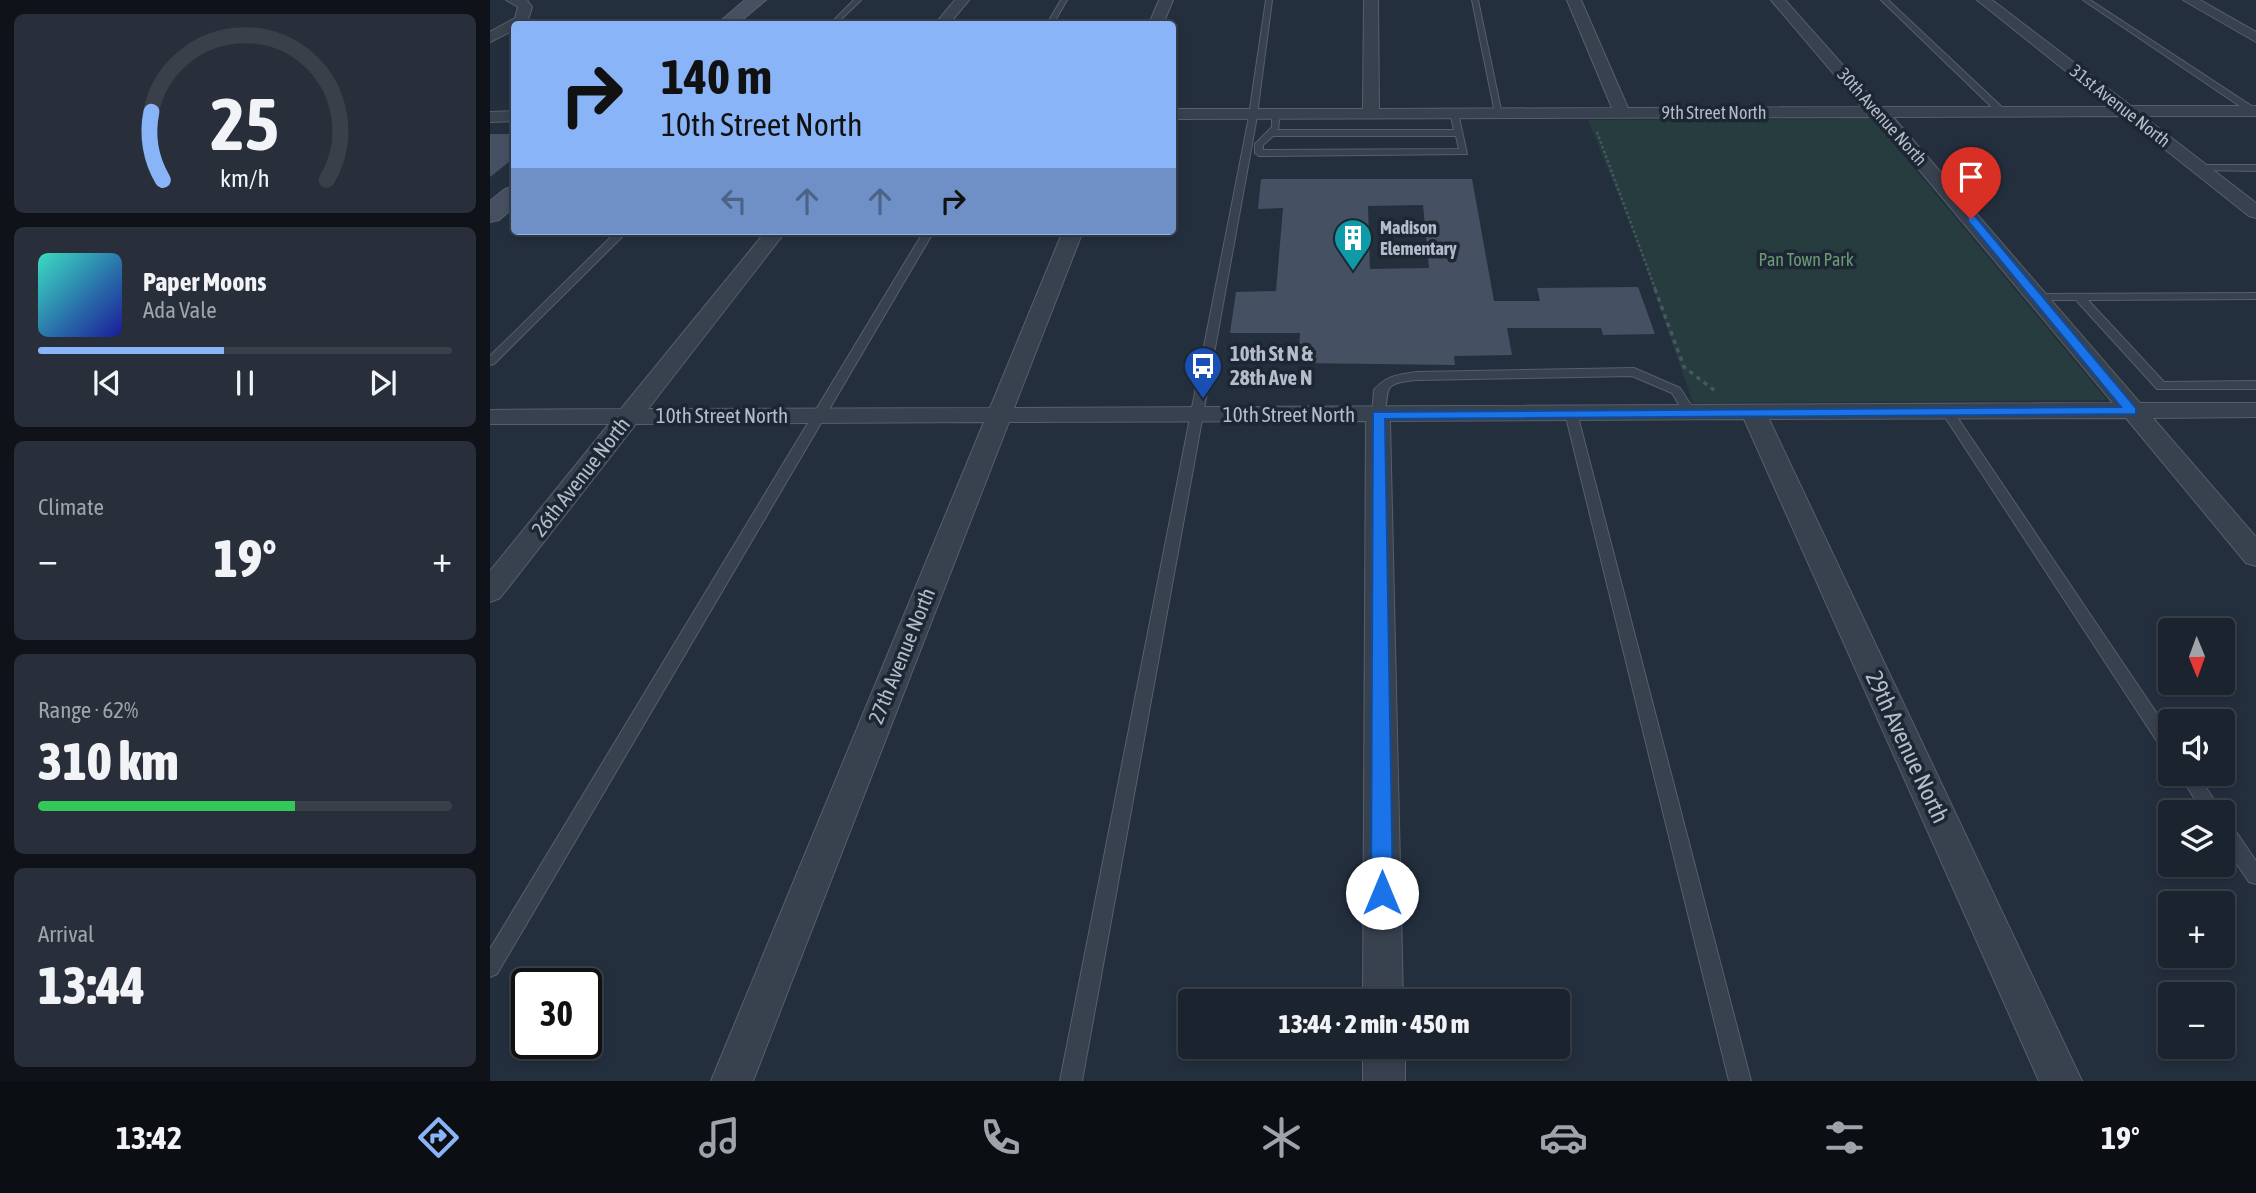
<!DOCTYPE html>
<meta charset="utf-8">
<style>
body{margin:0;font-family:"Asap Condensed",sans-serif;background:#282f3a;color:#f1f3f6;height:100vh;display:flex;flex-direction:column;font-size:26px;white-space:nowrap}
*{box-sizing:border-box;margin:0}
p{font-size:23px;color:#a0a4aa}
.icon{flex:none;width:38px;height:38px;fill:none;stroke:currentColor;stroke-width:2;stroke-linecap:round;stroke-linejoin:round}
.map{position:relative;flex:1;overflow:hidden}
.panel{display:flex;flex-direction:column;gap:14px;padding:14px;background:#0f1319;width:490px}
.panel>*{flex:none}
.guide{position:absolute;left:21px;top:21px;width:665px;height:214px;border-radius:7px;box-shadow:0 4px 10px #0003,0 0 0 2px #39404a;background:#8ab4f8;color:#111;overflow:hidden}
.needle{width:46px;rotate:179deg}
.buttons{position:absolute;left:1668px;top:618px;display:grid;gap:14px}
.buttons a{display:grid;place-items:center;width:77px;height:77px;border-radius:7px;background:#1b232e;box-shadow:0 4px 10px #0003,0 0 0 2px #39404a;font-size:35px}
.speed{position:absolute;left:21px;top:968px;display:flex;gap:14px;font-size:35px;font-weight:700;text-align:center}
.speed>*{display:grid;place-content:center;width:91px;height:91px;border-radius:50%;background:#1b232e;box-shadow:0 4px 10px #0003,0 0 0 2px #39404a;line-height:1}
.speed .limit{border:4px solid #111;border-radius:10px;background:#fff;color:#111}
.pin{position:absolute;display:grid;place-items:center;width:60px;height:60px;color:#fff;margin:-72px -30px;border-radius:50% 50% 50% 0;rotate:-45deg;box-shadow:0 0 7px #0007}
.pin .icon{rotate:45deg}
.me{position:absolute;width:77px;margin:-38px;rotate:0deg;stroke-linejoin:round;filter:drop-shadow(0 0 5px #0008)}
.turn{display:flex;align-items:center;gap:24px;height:147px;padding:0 35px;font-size:32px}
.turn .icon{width:91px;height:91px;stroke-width:2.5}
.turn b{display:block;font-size:49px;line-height:60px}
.lanes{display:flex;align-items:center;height:66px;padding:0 35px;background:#0003;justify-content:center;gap:35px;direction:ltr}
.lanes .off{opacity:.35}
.big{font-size:52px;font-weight:800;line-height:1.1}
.panel .card{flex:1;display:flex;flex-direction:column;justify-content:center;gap:10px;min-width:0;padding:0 24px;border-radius:10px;background:#282f3a}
.panel .dial{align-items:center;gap:0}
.dial svg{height:182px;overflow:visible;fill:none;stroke:#39404a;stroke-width:7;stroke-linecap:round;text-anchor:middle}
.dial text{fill:#f1f3f6;stroke:none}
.song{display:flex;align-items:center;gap:21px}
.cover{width:84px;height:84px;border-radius:10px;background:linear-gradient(135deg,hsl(170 70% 55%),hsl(240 70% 35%))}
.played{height:7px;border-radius:4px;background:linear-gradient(90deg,#8ab4f8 45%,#39404a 45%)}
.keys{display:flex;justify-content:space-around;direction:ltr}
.heat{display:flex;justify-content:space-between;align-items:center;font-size:38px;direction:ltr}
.charge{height:10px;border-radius:5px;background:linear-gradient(90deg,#34c759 62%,#39404a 0)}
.trip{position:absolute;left:688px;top:989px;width:392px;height:70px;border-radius:7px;background:#1b232e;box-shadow:0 4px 10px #0003,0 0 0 2px #39404a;font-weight:800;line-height:70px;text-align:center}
.tab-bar{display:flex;height:112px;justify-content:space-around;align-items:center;background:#0b0e12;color:#a0a4aa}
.tab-bar .icon{width:49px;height:49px}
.tab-bar .selected{color:#8ab4f8}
.tab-bar b{font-size:32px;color:#f1f3f6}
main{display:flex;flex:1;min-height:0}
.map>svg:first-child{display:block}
</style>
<main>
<section class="panel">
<div class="card dial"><svg viewBox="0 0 100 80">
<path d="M14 69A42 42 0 1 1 86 69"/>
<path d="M14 69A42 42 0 0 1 9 39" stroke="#8ab4f8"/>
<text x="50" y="56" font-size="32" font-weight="700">25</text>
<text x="50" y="72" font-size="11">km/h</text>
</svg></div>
<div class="card">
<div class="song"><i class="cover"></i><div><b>Paper Moons</b><p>Ada Vale</p></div></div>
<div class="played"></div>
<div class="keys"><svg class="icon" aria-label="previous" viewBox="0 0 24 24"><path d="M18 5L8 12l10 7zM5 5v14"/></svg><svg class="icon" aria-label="pause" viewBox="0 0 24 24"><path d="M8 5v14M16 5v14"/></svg><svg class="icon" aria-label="next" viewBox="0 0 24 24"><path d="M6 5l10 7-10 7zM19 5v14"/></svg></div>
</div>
<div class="card"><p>Climate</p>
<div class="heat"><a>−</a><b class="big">19°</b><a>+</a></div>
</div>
<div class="card"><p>Range · 62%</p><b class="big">310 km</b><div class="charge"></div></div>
<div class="card"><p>Arrival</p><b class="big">13:44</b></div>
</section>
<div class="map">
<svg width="1766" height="1081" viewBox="0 0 1766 1081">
<rect width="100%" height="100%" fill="#242f3e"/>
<!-- green -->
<path fill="#263c3f" d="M1383 119 1617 400 1203 403 1145 236 1098 120Z"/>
<!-- building -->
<path fill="#455162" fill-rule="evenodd" d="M0 134H24V158L0 177Z
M771 179H982L1004 301H1050L1047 288 1148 287 1165 334 1113 335 1111 328H1017L1022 355 964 356 965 365 808 363 810 333H740L746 292 786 291 793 208 768 209ZM933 205 939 268 880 269 878 206Z"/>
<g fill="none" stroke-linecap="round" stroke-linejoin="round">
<defs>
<path id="lane" d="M364 0H371L346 24H340Z
M571 0H577L563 24H557Z
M776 0H782L766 122 592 1081H570L758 122Z
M982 0H988L1012 115 1005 113Z
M1391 0H1398L1515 110V114H1509Z
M1593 0H1600L1766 109V113H1760Z
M964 111 968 113 977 154 769 156 765 153V144L782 127V114L786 112 790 114 788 130H964L960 113ZM783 136H966L969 149 773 150V145Z
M1710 165H1766V171L1707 170V166Z
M127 231H138L4 364 0 365V356Z
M434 231H444L7 974 0 977V949Z
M1766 293V299L1598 300 1674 382 1766 381V389H1667L1586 300H1548L1543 297 1548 294Z
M1144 368 1190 388 1206 413 1204 416H1196L1182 393 1142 376 926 380C887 384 903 390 892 418H884L882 415 884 390C897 375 908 375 926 372Z
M1457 407 1463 411 1680 733V754L1674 752 1451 411Z
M1081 409 1087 413 1261 1081H1239L1075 413Z
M1689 774H1707L1732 812H1713Z
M1732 818 1738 820 1766 861V884L1759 882 1732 842Z"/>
<path id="street" d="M16 0H37L42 7 38 20 33 24H24V30L0 42V32L25 18 28 7Z
M465 0H479L459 24H445Z
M669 0H683L673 24H659Z
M874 0H888L889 109 1122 108 1077 0H1091L1138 108 1372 107 1281 0H1295L1390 107H1621L1487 0H1502L1641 106H1766V116H1653L1766 203V218L1759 216 1633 116 1403 117 1650 403H1766V417L1663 418 1766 537V566L1756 563 1636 418 1279 419 1592 1081H1549L1254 419 900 421 913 1001H873L876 421 519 422 263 1081H221L494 422 146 424 10 598 0 602V571L119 424H0V410L131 409 276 231H296L158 409 500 408 573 231H593L524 408 1623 403 1392 125 1381 117 682 119V109H873Z
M1693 0H1710L1766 32V42Z
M24 111V121L0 122V112Z
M873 1046H915V1081H873Z"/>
<path id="secondary" d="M255 0H276L247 24H227Z
M24 186V207L9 220 0 222V201L15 189Z"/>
</defs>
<!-- lane casing -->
<use href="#lane" stroke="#565f6c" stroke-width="2"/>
<!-- street casing -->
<use href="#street" stroke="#565f6c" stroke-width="2"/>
<!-- secondary casing -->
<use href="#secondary" stroke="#565f6c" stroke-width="2"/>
<!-- path-far1 -->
<path stroke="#44595c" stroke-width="2.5" stroke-dasharray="2.5 2.5" stroke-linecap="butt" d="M1107 132 1166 291"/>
<!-- path -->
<path stroke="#44595c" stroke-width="3.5" stroke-dasharray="4.5 4.5" stroke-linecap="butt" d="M1165 289 1194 367 1224 390"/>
<!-- lane -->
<use href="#lane" fill="#38414e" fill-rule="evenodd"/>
<!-- street -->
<use href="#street" fill="#38414e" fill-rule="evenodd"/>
<!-- secondary -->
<use href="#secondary" fill="#465061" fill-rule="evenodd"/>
</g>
<!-- route -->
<path fill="#1a73e8" stroke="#114b97" stroke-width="2" d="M1478 216H1485L1646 408V414L895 419 903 893 900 900 892 902 885 900 881 893 883 412 1631 407 1478 221Z"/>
<!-- icons -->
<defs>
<symbol id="building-pin" viewBox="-11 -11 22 30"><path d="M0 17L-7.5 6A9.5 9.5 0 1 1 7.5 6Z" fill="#0f9aa8" stroke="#1d2633"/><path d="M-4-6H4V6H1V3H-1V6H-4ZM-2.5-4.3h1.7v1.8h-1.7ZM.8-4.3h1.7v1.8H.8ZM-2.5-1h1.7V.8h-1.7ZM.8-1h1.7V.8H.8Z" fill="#fff"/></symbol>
<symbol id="bus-pin" viewBox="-11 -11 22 30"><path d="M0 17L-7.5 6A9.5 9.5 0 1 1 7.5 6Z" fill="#1a4fb4" stroke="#1d2633"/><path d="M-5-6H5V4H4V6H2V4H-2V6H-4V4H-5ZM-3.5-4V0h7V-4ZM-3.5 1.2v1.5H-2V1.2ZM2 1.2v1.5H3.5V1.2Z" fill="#fff"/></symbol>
</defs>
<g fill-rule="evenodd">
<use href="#building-pin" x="841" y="216" width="44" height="60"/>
<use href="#bus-pin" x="691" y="344" width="44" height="60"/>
</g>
<g text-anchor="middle" stroke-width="7" stroke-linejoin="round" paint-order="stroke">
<!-- far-street labels -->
<g font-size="18" fill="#b4bcc9" stroke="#1d2633">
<text transform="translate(1630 106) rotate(38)" y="6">31st Avenue North</text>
<text x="1224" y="119">9th Street North</text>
<text transform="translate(1392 117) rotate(48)" y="6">30th Avenue North</text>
</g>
<!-- far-poi labels -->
<g font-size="18" font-weight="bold" fill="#b4bcc9" stroke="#1d2633" text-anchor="start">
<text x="890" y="234">Madison<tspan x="890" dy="21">Elementary</tspan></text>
</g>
<!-- far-park labels -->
<g font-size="18" fill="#6b9a76" stroke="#1d2633">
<text x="1316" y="266">Pan Town Park</text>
</g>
<!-- poi labels -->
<g font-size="21" font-weight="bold" fill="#b4bcc9" stroke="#1d2633" text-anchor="start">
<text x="740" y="361">10th St N &amp;<tspan x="740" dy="24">28th Ave N</tspan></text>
</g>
<!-- street labels -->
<g font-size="21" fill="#b4bcc9" stroke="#1d2633">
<text x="799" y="422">10th Street North</text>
<text x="232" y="423">10th Street North</text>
<text transform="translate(91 477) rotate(-52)" y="7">26th Avenue North</text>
<text transform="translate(412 656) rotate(-68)" y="7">27th Avenue North</text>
</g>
<!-- near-street labels -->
<g font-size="24" fill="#b4bcc9" stroke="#1d2633">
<text transform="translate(1417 747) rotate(65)" y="8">29th Avenue North</text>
</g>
</g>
</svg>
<div class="buttons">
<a><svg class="needle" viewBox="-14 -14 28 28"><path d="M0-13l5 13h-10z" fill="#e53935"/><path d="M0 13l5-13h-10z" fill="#a0a4aa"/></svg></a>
<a><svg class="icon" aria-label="sound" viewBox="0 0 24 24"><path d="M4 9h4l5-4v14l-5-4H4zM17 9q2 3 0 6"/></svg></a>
<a><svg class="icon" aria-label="layers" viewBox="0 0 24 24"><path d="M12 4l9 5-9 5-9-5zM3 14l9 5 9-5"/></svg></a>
<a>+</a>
<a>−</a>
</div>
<div class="speed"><div class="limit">30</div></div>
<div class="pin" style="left:1481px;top:219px;background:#d93025"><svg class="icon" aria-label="arrive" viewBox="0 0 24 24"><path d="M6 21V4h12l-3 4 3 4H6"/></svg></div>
<svg class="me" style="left:892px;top:893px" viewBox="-20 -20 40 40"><circle r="19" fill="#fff"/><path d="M0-13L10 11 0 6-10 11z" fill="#1a73e8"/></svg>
<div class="trip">13:44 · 2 min · 450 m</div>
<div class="guide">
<div class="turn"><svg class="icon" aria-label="right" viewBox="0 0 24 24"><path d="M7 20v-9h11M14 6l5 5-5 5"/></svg><div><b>140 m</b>10th Street North</div></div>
<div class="lanes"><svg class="icon off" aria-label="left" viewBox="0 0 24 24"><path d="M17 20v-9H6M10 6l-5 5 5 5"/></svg><svg class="icon off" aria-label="ahead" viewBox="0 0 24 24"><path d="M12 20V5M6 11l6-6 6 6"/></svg><svg class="icon off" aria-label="ahead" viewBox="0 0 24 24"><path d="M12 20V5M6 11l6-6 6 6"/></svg><svg class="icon" aria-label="right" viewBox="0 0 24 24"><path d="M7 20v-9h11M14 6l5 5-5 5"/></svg></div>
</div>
</div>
</main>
<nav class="tab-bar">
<b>13:42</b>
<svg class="icon selected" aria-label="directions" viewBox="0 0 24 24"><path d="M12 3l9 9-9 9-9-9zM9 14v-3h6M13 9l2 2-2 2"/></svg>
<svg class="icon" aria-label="music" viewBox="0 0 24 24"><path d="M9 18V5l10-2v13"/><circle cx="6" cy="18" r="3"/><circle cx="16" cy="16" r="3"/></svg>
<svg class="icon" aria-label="phone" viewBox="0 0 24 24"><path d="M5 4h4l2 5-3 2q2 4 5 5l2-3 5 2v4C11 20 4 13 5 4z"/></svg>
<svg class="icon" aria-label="climate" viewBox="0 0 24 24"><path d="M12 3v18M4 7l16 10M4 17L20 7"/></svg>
<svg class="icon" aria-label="car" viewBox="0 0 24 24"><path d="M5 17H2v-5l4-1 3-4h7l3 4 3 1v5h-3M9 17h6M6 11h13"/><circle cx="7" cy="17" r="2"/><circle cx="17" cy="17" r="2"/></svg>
<svg class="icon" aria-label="filters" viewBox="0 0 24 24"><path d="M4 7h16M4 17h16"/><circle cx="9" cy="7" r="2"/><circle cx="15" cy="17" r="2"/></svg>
<b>19°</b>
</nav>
